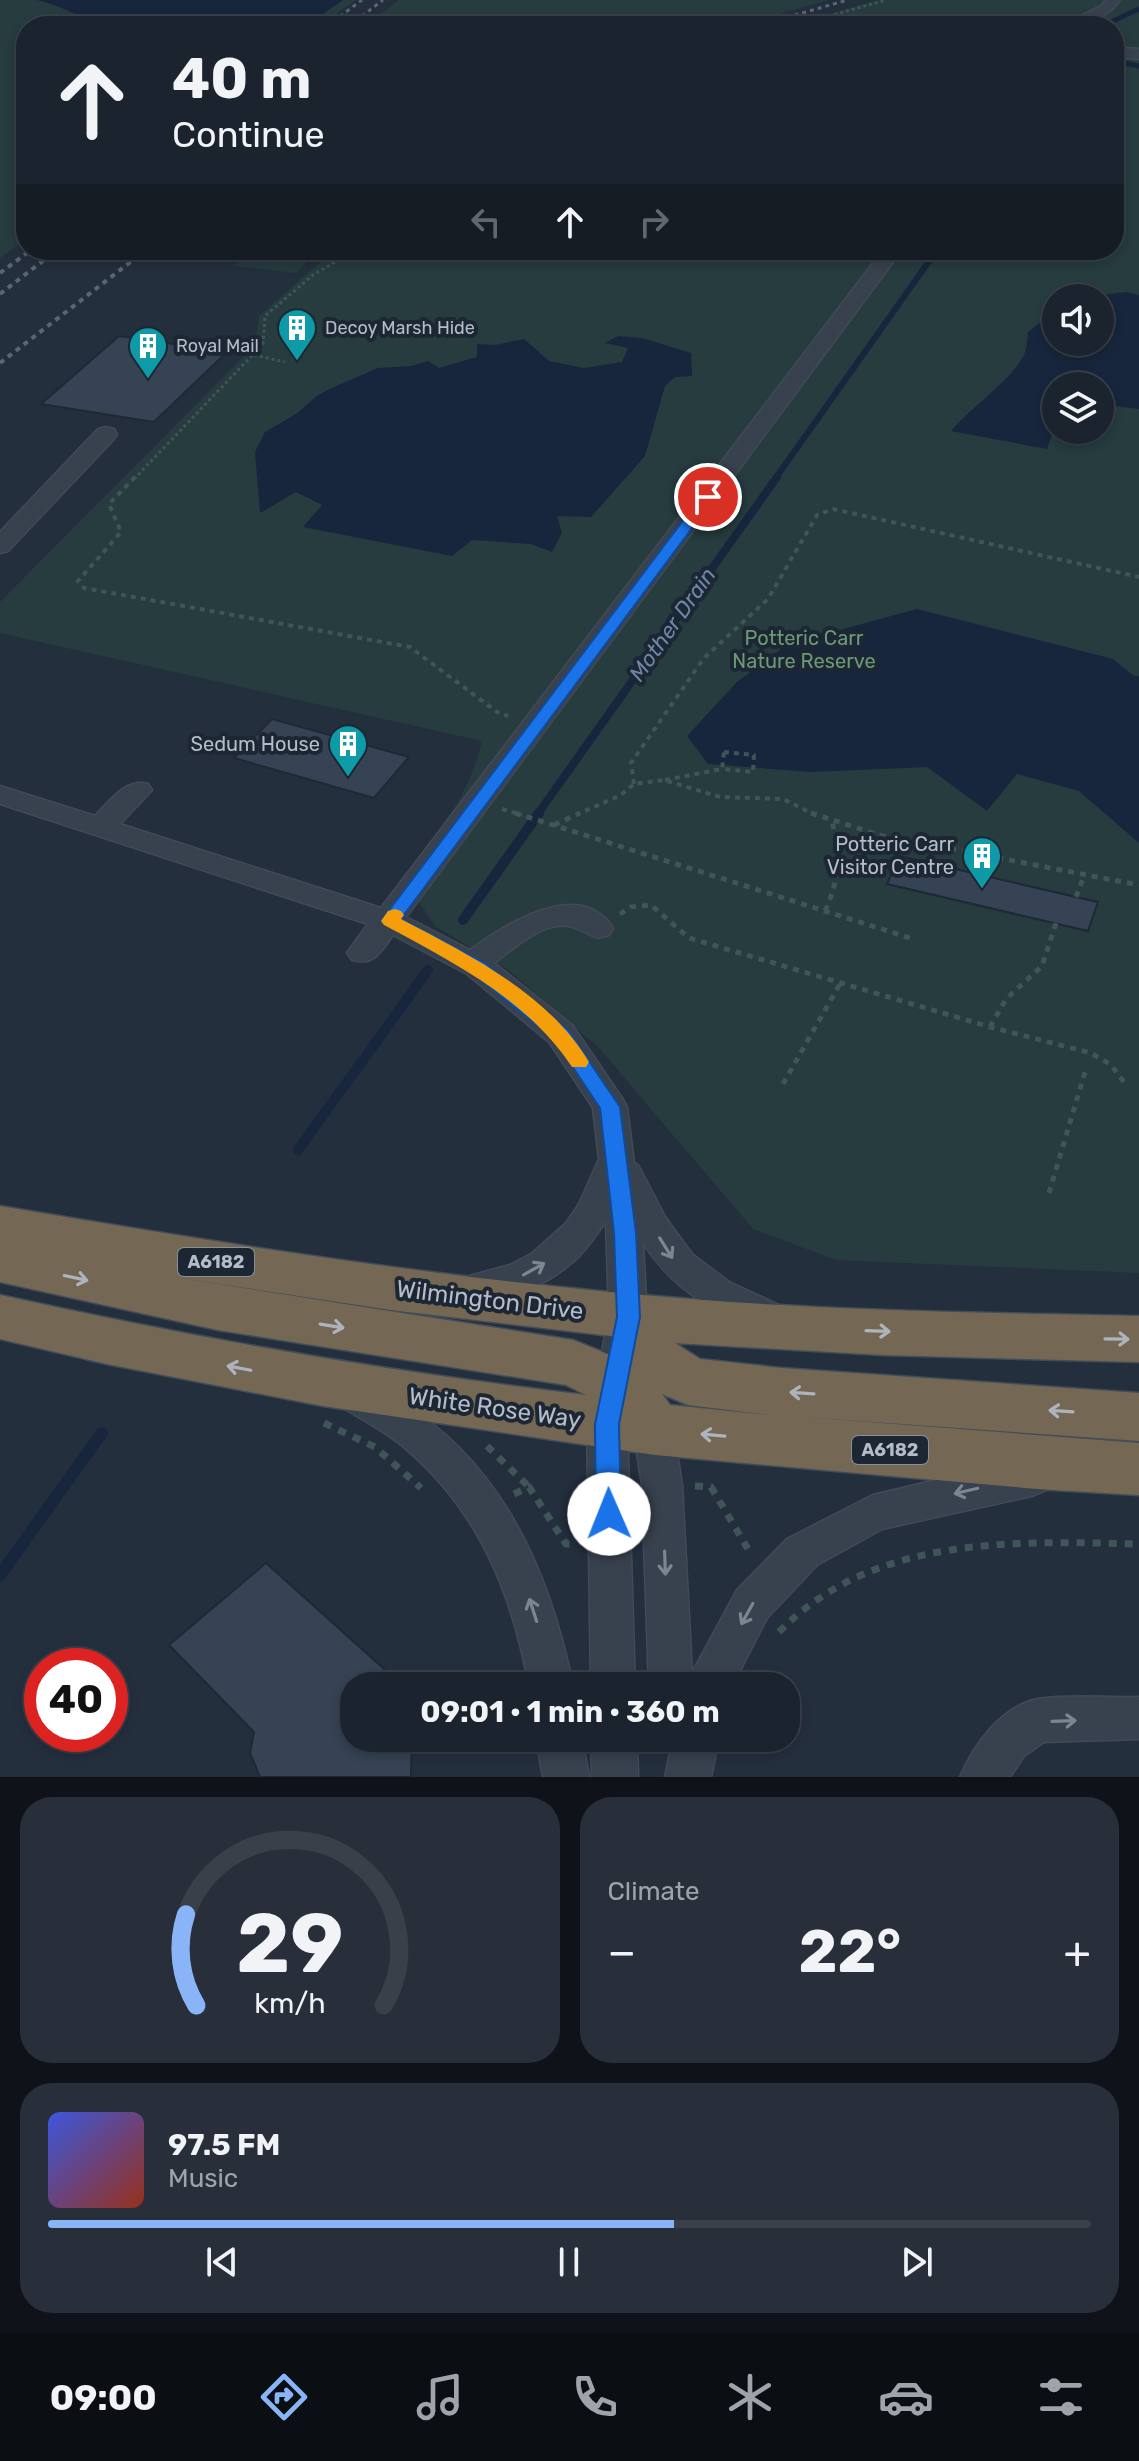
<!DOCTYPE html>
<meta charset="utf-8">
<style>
body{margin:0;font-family:Rubik,sans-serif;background:#282f3a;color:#f1f3f6;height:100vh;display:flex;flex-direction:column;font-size:30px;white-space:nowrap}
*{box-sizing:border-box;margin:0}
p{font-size:26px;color:#a0a4aa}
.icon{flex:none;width:44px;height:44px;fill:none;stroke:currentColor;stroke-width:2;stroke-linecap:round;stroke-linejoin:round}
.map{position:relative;height:1777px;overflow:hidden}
.drawer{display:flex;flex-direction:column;gap:20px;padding:20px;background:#0f1319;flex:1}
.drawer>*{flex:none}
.guide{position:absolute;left:16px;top:16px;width:1108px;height:244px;border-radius:32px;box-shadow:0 4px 12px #0003,0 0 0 2px #39404a;background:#1b232e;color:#f1f3f6;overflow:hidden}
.controls{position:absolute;left:1042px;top:284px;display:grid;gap:16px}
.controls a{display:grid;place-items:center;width:72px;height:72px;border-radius:50%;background:#1b232e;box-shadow:0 4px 12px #0003,0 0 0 2px #39404a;font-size:40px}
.speed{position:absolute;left:24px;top:1648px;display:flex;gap:16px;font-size:40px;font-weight:700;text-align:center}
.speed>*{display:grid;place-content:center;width:104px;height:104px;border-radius:50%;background:#1b232e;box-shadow:0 4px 12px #0003,0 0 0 2px #39404a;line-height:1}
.speed .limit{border:12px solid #d22;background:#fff;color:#111}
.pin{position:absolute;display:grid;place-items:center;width:68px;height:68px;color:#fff;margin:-34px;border:4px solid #fff;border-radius:50%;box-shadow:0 2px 8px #0007}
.me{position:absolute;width:88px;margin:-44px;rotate:359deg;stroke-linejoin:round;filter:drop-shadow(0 0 6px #0008)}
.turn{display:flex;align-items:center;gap:28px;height:168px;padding:0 24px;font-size:36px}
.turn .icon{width:104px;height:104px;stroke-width:2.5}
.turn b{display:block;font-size:56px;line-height:68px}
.lanes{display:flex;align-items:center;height:76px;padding:0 24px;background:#0003;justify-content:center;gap:40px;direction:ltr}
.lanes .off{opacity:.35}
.big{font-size:60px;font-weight:700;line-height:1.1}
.drawer .tile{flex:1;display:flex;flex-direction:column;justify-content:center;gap:12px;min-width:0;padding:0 28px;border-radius:32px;background:#282f3a}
.drawer .dial{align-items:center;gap:0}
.dial svg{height:208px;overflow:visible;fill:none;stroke:#39404a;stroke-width:7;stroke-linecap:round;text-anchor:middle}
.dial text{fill:#f1f3f6;stroke:none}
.song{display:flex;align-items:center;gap:24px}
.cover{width:96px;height:96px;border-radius:12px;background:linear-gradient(135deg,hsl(230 70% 55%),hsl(10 70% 35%))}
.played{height:8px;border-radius:4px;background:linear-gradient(90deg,#8ab4f8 60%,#39404a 60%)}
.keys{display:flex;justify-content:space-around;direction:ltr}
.heat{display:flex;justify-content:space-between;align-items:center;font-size:44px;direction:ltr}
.drawer .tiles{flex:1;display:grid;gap:20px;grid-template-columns:1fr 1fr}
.tile:last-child{grid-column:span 2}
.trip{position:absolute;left:340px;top:1672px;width:460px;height:80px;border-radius:32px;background:#1b232e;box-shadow:0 4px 12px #0003,0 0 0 2px #39404a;font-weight:700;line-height:80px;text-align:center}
.menu{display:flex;height:128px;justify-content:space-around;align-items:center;background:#0b0e12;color:#a0a4aa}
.menu .icon{width:56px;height:56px}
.menu .current{color:#8ab4f8}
.menu b{font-size:36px;color:#f1f3f6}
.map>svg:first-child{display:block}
</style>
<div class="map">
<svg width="1139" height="1777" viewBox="0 0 1139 1777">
<rect width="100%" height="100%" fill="#242f3e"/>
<!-- green -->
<path fill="#263c3f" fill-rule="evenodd" d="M0 0H356L319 26H26V239L0 258Z
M399 0H829L736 26H365Z
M878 0H1139V1273L836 1260 753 1229 599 1048 507 969 435 926 419 902 426 890 399 882C434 836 469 799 482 741L0 633V602L255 345 259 316 334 250H1114V26H786ZM1056 298H1100V342H1056ZM1056 386H1100V430H1056Z
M255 250H319L296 273 233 266Z"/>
<!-- water -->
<path fill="#17263c" d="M37 0H343L306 26H109C84 20 63 6 37 0Z
M1126 292 1139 295V409L1100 404V386H1056V422L1047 449 951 431C972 406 1007 384 1023 357 1027 350 1027 340 1028 332L1056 310V342H1100V298H1077Z
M618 336 642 338 691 353 692 376 675 377 665 386 645 456 591 517 557 516 562 533 552 552 531 544 472 540 452 556 303 527 322 505 296 492 260 513 255 452 265 432 296 414 318 395 336 386 378 368 411 366 428 361 439 368 477 357V344L495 345 524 339 549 361 584 368 622 362 628 348 605 343Z
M917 609 1113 659 1134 676H1139V843L1079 791 1017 774 987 811 927 767 811 772 708 764 687 736 737 682 788 644Z"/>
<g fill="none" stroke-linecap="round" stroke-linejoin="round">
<!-- stream-far4 -->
<path stroke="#17263c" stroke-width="5" d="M1102 26 1139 9
M1114 61 1139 66"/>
<!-- stream-far3 -->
<path stroke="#17263c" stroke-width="6" d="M775 479 937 250"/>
<!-- stream-far2 -->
<path stroke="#17263c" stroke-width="8" d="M537 815 777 477"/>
<!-- stream-far1 -->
<path stroke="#17263c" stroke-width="10" d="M463 920 539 813
M298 1150 428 970"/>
<!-- stream -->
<path stroke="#17263c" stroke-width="12" d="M0 1575 102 1433"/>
</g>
<!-- building -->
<path fill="#364354" stroke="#1f2835" stroke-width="2" d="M119 336 227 352 154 422 41 404Z
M272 719 409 757 374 798 234 758Z
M899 856 1076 897 1098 902 1088 931 887 884Z
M266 1563 403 1686H354V1738H412L411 1777H260L250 1753 254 1732 169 1645Z"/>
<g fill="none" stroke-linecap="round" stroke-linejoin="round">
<defs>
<path id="minor" d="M1106 0H1120C1106 20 1083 26 1060 26L1101 6Z
M1114 47 1139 49V59L1114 57Z
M883 250H902L406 917 470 950C504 925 580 876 613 928L609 935 598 938C588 935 578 927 568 926 542 922 513 949 494 963L573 1026 622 1098 627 1107 634 1163 638 1165 665 1217 692 1254 729 1282 783 1307 789 1318 783 1329 770 1333C718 1316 673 1290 643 1243L647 1317 651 1332 642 1344 627 1424 635 1686H591L587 1424 609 1317 606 1221C596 1235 587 1250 574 1261 547 1285 493 1311 458 1299L452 1289 458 1279 510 1265 531 1254 566 1223 579 1204 599 1159 593 1108 549 1042 467 974 393 935C381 952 374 966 352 960L347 953 368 924 0 804V786L95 816C110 801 125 778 148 784L152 790 120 824 381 908Z
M106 427 114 429 117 434 114 439 8 551 0 553V532L98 429Z
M352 1377C369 1383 385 1393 401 1402 503 1464 550 1573 573 1686H529C512 1593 479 1511 405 1448 385 1431 360 1419 338 1404L333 1393 338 1382Z
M651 1397 665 1402 671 1414 682 1485 692 1673 737 1590 787 1539 873 1495 1012 1462 1032 1460 1046 1466 1052 1478 1046 1490 1032 1496 882 1529 817 1565 767 1618 732 1686H649L642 1485 631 1414 637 1402Z
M1139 1697V1739L1044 1742 1024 1756 1010 1777H960C974 1745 1001 1706 1038 1699 1070 1694 1107 1698 1139 1697Z
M536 1738H582L589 1777H543Z
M591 1738H637L638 1777H592Z
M673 1738H719L711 1777H665Z"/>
<path id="highway" d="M0 1206C229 1245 459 1281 691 1299 840 1311 990 1313 1139 1316V1362L883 1355 675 1343 700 1359 781 1368 1139 1393V1441L804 1417 1139 1443V1495L1037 1489 655 1455 323 1406 107 1364 0 1339V1295C194 1338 388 1372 586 1395L566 1385 218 1330 0 1282ZM174 1277 391 1310 611 1336 625 1361 573 1340ZM662 1394 688 1405 770 1415 670 1405Z"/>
</defs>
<!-- minor casing -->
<use href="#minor" stroke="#414a57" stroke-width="3"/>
<!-- highway casing -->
<use href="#highway" stroke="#434c59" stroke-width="3"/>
<!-- path-far3 -->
<path stroke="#3f5557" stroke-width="3" stroke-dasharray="3 3" stroke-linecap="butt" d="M794 26 886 0
M254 355 285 362
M134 479 263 344 265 316 313 275 355 250"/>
<!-- path-far2 -->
<path stroke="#3f5557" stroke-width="4" stroke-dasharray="5 5" stroke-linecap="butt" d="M135 477 109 504 121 532 78 581 84 588 410 647 497 712 508 716
M724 752 754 755 753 772 722 769Z
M665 780 722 769
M634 784 631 763 704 658 768 599 817 515 833 509 1139 577
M502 809 522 815
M576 815 621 795 634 784 664 780 720 797 783 799 815 815"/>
<!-- path-far1 -->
<path stroke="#3f5557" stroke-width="5" stroke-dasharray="6 6" stroke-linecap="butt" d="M515 813 910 938
M811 813 879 835 1139 885
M554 825 580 813
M1076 897 1084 876
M825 911C840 878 840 856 832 821
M620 914 631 907 651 905 689 938 990 1027 1091 1053 1111 1065 1127 1086
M990 1027 1006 999 1042 966 1056 923
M783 1084 841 982
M1049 1193 1085 1072"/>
<!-- path -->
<path stroke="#3f5557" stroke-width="7" stroke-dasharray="8 8" stroke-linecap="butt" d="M324 1423 375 1447 421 1488
M487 1446 529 1487
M695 1486 711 1487 751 1554
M514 1494 529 1487 566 1544H575
M779 1632C873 1535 1014 1541 1139 1544"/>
<!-- minor -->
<use href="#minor" fill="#38414e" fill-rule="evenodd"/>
<!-- highway -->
<use href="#highway" fill="#746855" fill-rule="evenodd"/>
<!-- rail-far1 -->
<path stroke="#5a6575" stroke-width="3" stroke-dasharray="4 4" stroke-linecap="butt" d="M327 26 362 0
M349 26 383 0
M756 26 848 0"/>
<!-- rail -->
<path stroke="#5a6575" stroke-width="4" stroke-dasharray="5 5" stroke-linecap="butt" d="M0 273 31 250
M0 294 57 250
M0 363 146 250"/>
</g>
<!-- one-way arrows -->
<defs><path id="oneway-shaft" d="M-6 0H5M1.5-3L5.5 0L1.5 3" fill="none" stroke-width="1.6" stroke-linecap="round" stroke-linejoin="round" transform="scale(2)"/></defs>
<g stroke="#7c8592">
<use href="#oneway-shaft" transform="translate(666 1248) rotate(58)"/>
<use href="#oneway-shaft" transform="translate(534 1269) rotate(-29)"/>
<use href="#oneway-shaft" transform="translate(966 1491) rotate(167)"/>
<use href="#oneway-shaft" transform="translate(665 1563) rotate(88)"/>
<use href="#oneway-shaft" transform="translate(533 1610) rotate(-108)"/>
<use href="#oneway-shaft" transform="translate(747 1614) rotate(119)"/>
<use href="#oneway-shaft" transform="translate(1064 1721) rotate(-2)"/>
</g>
<g stroke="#aeb4bd">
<use href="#oneway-shaft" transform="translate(76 1278) rotate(12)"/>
<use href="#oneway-shaft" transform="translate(332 1326) rotate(9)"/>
<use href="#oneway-shaft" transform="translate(878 1331) rotate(2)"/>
<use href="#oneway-shaft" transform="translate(1117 1339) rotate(1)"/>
<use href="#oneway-shaft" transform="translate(239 1368) rotate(-169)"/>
<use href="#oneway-shaft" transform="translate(802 1393) rotate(-176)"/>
<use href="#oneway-shaft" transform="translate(1061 1411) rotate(-176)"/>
<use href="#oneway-shaft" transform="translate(713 1435) rotate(-175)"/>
</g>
<!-- route -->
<path fill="#1a73e8" stroke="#114b97" stroke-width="2" d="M708 493 715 497 713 500 401 919 485 963 568 1030 620 1107 636 1233 640 1317 619 1424 621 1514 617 1521 609 1525 600 1521 596 1514 595 1424 617 1317 614 1233 600 1108 554 1039 471 972 381 921 703 494Z"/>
<!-- slow -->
<path fill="#f59e0b" d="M395 909 401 911 404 915 401 919C468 954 550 995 589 1062L586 1067H572C528 1000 453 962 384 925L381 921 388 911Z"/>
<!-- icons -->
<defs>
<symbol id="building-pin" viewBox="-11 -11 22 30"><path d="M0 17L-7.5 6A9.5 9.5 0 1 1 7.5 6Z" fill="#0f9aa8" stroke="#1d2633"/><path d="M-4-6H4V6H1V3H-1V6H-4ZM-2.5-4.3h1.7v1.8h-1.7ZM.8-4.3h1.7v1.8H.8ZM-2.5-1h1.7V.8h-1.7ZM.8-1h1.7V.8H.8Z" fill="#fff"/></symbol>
</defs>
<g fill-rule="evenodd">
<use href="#building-pin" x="275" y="306" width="44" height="60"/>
<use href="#building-pin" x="126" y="324" width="44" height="60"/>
<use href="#building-pin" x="326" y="722" width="44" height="60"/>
<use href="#building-pin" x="960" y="834" width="44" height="60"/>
</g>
<g text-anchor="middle" stroke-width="8" stroke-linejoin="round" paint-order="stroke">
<!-- far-poi labels -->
<g font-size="18" fill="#b4bcc9" stroke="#1d2633" text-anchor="start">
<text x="325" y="334">Decoy Marsh Hide</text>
<text x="176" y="352">Royal Mail</text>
</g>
<!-- shield labels -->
<g fill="#1d2633" stroke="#878f9c" stroke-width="2">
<rect x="178" y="1248" width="76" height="28" rx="6"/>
<rect x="852" y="1436" width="76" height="28" rx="6"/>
</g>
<g font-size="18" font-weight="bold" fill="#b4bcc9">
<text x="216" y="1268">A6182</text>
<text x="890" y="1456">A6182</text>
</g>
<!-- park labels -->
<g font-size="20" fill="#6b9a76" stroke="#1d2633">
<text x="804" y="645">Potteric Carr<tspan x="804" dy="23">Nature Reserve</tspan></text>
</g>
<!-- poi labels -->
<g font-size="20" fill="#b4bcc9" stroke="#1d2633" text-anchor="end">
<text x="320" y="751">Sedum House</text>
<text x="954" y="851">Potteric Carr<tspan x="954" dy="23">Visitor Centre</tspan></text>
</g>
<!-- water labels -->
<g font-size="22" font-style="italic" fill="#6d86a8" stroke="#1d2633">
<text transform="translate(672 624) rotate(-55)" y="8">Mother Drain</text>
</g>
<!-- near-street labels -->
<g font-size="24" fill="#b4bcc9" stroke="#1d2633">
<text transform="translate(490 1300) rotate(7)" y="8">Wilmington Drive</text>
<text transform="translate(495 1408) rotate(8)" y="8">White Rose Way</text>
</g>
</g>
</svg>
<div class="controls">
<a><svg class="icon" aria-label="sound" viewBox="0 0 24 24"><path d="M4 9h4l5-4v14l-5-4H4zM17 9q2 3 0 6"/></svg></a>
<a><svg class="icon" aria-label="layers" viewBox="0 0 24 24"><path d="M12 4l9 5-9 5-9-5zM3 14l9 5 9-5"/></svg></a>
</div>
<div class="speed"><div class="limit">40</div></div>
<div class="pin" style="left:708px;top:497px;background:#d93025"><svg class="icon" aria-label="arrive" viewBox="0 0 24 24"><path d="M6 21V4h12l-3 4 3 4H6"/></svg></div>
<svg class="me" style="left:609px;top:1514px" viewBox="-20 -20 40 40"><circle r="19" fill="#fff"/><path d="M0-13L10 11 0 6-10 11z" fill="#1a73e8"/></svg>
<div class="trip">09:01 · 1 min · 360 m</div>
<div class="guide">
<div class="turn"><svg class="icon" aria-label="ahead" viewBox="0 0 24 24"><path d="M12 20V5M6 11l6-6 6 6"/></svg><div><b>40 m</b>Continue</div></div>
<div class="lanes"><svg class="icon off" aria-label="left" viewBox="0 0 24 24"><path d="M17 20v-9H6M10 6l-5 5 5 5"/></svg><svg class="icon" aria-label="ahead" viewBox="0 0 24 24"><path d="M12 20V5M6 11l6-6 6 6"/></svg><svg class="icon off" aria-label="right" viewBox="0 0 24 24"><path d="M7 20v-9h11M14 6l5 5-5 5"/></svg></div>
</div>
</div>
<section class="drawer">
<div class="tiles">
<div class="tile dial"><svg viewBox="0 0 100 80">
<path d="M14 69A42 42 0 1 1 86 69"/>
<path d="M14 69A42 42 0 0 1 10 34" stroke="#8ab4f8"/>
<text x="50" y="56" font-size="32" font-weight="700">29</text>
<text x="50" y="72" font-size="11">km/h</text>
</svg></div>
<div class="tile"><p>Climate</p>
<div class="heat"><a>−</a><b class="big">22°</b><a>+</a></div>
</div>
<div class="tile">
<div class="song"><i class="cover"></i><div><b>97.5 FM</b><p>Music</p></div></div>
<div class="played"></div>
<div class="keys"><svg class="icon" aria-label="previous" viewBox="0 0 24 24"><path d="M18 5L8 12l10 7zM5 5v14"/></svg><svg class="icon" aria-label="pause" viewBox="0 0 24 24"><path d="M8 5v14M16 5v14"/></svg><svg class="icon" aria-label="next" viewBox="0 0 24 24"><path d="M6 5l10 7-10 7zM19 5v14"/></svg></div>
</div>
</div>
</section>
<nav class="menu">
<b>09:00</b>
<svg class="icon current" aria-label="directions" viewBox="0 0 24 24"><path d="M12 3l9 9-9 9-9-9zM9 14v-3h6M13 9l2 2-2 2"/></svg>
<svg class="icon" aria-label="music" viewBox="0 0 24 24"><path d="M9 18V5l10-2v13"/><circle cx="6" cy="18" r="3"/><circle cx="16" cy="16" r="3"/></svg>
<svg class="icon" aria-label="phone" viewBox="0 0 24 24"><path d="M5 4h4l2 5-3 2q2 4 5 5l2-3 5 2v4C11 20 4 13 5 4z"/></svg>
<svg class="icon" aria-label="climate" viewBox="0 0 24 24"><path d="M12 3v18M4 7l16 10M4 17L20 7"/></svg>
<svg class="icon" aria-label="car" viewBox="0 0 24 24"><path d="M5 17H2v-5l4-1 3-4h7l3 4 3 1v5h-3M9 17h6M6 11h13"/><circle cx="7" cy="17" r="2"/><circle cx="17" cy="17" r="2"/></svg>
<svg class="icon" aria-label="filters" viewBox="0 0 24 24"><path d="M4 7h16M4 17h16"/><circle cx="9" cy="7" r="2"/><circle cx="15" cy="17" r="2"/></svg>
</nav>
